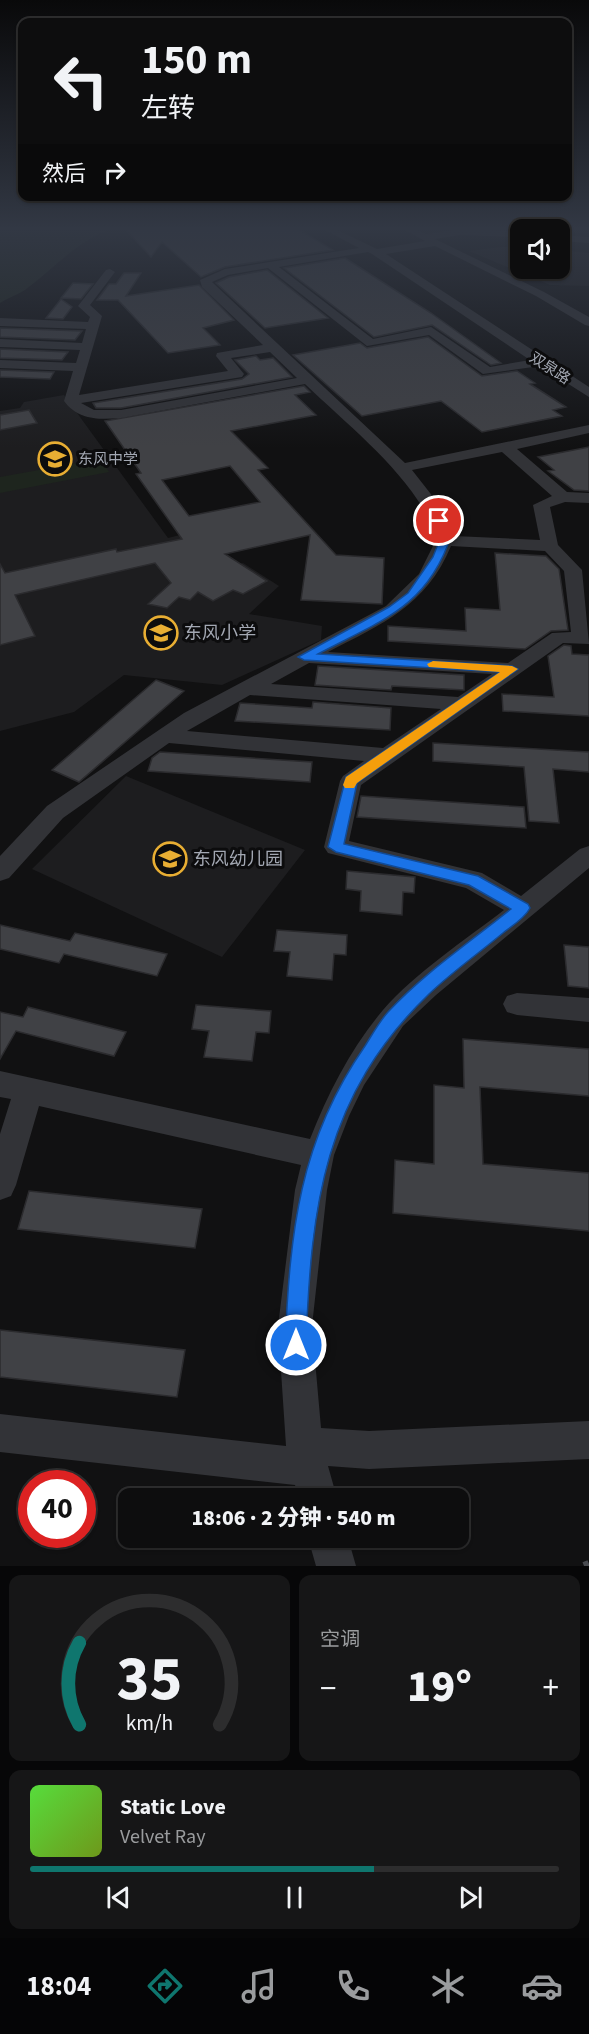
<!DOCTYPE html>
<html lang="zh">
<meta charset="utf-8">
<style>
body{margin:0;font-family:"Source Sans 3","Noto Sans SC",sans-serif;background:#161617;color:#f1f3f6;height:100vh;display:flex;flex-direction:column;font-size:22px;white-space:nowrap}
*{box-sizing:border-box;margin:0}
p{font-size:20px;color:#9a9c9e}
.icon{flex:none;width:33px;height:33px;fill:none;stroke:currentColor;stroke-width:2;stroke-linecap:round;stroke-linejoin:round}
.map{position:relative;height:1566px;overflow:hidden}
.details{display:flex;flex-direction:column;gap:9px;padding:9px;background:#070708;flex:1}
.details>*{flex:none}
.guide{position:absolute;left:18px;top:18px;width:554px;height:183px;border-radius:12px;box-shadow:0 2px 4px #0004,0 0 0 2px #2d2d2e;background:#0d0d0e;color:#f1f3f6;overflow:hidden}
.buttons{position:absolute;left:510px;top:219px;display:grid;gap:12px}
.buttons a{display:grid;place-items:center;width:60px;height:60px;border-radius:12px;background:#0d0d0e;box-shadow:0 2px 4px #0004,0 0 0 2px #2d2d2e;font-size:30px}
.speed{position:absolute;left:18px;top:1470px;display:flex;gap:12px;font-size:30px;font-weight:700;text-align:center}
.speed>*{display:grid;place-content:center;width:78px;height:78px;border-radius:50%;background:#0d0d0e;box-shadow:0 2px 4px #0004,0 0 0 2px #2d2d2e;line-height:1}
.speed .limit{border:9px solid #d22;background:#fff;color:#111}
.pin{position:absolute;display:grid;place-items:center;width:51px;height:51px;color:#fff;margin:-26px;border:3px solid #fff;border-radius:50%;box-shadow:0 2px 6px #0007}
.me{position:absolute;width:66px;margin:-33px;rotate:0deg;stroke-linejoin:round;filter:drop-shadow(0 0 4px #0008)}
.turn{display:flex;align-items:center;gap:21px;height:126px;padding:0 24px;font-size:27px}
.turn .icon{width:78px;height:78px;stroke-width:2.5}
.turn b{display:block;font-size:42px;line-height:51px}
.then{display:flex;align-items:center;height:57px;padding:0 24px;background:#0003;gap:12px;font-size:22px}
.big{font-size:45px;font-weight:800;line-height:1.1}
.details .tile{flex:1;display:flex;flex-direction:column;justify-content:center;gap:9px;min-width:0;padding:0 21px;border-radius:12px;background:#161617}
.details .dial{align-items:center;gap:0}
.dial svg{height:156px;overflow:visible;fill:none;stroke:#2d2d2e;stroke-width:7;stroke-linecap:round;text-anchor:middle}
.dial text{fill:#f1f3f6;stroke:none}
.song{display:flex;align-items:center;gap:18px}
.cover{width:72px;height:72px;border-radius:9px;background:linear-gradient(135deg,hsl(110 70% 55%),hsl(80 70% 35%))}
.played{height:6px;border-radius:3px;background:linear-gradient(90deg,#0f766e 65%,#2d2d2e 65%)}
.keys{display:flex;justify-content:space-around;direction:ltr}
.heat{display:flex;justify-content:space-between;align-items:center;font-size:33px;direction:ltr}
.details .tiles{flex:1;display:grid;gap:9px;grid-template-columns:1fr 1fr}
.tile:last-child{grid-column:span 2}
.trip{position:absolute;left:118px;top:1488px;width:351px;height:60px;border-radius:12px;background:#0d0d0e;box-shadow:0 2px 4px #0004,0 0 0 2px #2d2d2e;font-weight:800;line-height:60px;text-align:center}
.dock{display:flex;height:96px;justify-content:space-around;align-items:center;background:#050506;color:#9a9c9e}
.dock .icon{width:42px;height:42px}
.dock .selected{color:#0f766e}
.dock b{font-size:27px;color:#f1f3f6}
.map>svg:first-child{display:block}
</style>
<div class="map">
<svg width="589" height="1566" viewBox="0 0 589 1566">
<rect width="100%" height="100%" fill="#111112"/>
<!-- built -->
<path fill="#1d1d1f" d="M501 247H520V268H560V250L589 253V286L550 285 469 251Z
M64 395 168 538 192 532 220 568 243 563 279 586 249 614 322 626 321 640 222 685 124 675 74 712 0 731V411L20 408 24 402Z
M126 776 305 850 222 957 32 869Z"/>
<!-- green -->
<path fill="#1e251e" d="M0 229H112C77 240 54 269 25 290 17 295 8 298 0 303Z
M100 459 109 472 0 493V477Z"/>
<!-- building -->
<path fill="#404145" stroke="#2b2b2e" stroke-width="1.5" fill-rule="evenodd" d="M125 229H298L333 250 225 267 201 277 162 242 151 257Z
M345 258 431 313 501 363 491 365 432 325 374 337 284 268Z
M267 270 328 318 265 328 216 283 229 277Z
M124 273H141L126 296 199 285 234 320 203 328 220 345 168 353 118 300H97L109 284H116Z
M73 283 93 284 81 299 61 298Z
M61 299 72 307 63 319 46 318Z
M0 328 82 331 75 340 0 337Z
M428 337 482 376 517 371 535 383 530 384 566 407 553 410 562 416 482 432 441 401 362 416 293 355 360 343 367 348Z
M0 349 68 352 62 360 0 358Z
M256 356 260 360 273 358 292 377 121 408H96L93 403 242 379 249 374 235 360Z
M0 370 54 372 50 379 0 377Z
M304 386 310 392 295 395 316 415 231 431 268 468 258 470 336 555 384 558 382 604 301 600 310 535 225 554 267 581 243 594 233 590 213 601 198 592 190 600 179 597 167 608 148 604 171 583 155 563 15 595 35 636 0 645V564L5 573 116 549 117 552 182 539 136 474 141 473 105 421ZM230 466 260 502 189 516 162 480Z
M29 410 37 423 0 430V415Z
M589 447V491L574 490 548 471 554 470 538 457Z
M495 553 546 556 559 569 568 630 551 631 525 649 388 641V626L466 631 465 608 500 610Z
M564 645 571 646 572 654 589 655V716L503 711 502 694 554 697 548 656Z
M318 666 464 675V690L392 686 391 690 315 685Z
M156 680 184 691 79 782 52 770Z
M313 702 391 708 390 730 235 721 240 703 312 708Z
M433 743 589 752V772L553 769 559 823 529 821 524 767 433 761Z
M160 752 312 762 310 782 148 771 152 758Z
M361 796 524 807 526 828 357 817Z
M347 871 415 877 414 893 403 892 402 915 360 911 361 891 346 889Z
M0 925 70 941 75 933 167 954 157 976 64 954 59 963 0 949Z
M277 930 347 935 346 955 334 954 332 980 287 976 290 952 274 951Z
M564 945 589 947V988L568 986Z
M196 1005 271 1011 269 1033 256 1032 252 1061 204 1057 209 1031 192 1029Z
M28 1007 126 1032 114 1056 16 1031 0 1059V1012L23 1017Z
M463 1039 589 1049V1096L480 1087 483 1164 589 1173V1231L393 1213 395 1160 434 1164V1085L464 1088Z
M29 1191 202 1209 195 1248 18 1229Z
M0 1330 185 1350 177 1397 0 1377Z"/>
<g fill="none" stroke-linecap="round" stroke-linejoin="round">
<!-- minor -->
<path fill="#323337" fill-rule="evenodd" d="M323 229H335L377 249 425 241 403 229H415L426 234 460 229 520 231V237L460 235 435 239 544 292 589 317V326L585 325 536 296 435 246 386 254 589 387V397L540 366 483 374 429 335 367 346 268 268 228 275 212 282 405 463 589 425V433L517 449 567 492 589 493V503L565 502 550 507 558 545 582 570 589 644 563 643 361 785 349 841 482 873 521 896 580 849 589 846V868L436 995 403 1026 364 1085 349 1116 334 1155 327 1190 312 1326 321 1428 369 1431 589 1421V1459L369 1469 328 1466 337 1498H299L295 1485 0 1452V1414L286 1446 278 1326 295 1190 301 1165 39 1106 16 1185 11 1196 0 1200V1134L11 1099 0 1097V1071L310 1139C328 1093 351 1048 383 1010 415 973 465 940 504 910L466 888 328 853 324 847 340 781 343 776 364 761 169 743 63 818 9 878 0 881V856L47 806 184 713 386 606 419 574 438 536C410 473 354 431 305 384L121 418C99 420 78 420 64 401L73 371 0 368V360L76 363 80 350 0 347V339L82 343 86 329 0 326V318L88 322 90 317 78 306 106 270 110 269 115 272 90 305 102 316 79 395 228 371 216 356 217 353 263 345 202 287 200 280 225 269 359 248ZM368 252 372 254 530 360 490 367 431 327 373 339 279 267ZM270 352 297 378 121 410H94L81 403 242 377 244 374 231 358ZM502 452 552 496 533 505 540 540 454 536 441 507 412 470ZM451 546 545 551 564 571 571 632 552 633 508 663 328 652C382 624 426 606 451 546ZM309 663 492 674 458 697 271 684ZM250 695 441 709 383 748 187 731Z
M536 229H546V230H536Z
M560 235 589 237V243L560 241Z
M517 993 589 998V1022L517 1015 507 1012 503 1004 507 996Z
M308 1538H348L356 1566H316Z"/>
<!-- rail -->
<path stroke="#494b50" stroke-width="8" stroke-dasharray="12 10" stroke-linecap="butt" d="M584 1566 589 1564"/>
</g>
<!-- sky -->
<linearGradient id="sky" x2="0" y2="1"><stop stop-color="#09090a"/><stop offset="0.51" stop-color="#323844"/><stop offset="1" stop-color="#323844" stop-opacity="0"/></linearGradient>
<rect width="589" height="448" fill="url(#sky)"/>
<!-- route -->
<path fill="#1a73e8" stroke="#114b97" stroke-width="1.5" d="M436 519H443L451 536C427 608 380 621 318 654L512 666 518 669 357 783 344 844 478 876 528 904 530 908C525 918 512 926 503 933 479 953 452 972 429 994 324 1095 311 1206 306 1345L303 1353 296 1356 288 1353 285 1345C290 1232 299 1141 365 1046 372 1035 379 1022 388 1012 424 973 470 942 511 909L469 885 336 852 328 847 346 777 500 672 304 660 298 657 389 607 408 593 433 557 441 536Z"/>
<!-- slow -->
<path fill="#f59e0b" d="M433 661 512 666 518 669 357 783 354 788H345L343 785 346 777 500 672 429 667 427 664Z"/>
<!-- icons -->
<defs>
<symbol id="school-ring" viewBox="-11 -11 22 22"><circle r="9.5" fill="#0c0c0d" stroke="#e8ae33" stroke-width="1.5"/><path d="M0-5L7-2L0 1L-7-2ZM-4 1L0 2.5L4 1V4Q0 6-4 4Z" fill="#e8ae33"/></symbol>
</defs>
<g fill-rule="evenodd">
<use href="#school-ring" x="36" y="440" width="38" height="38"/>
<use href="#school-ring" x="142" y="614" width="38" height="38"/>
<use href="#school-ring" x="151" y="840" width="38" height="38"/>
</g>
<g text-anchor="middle" stroke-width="6" stroke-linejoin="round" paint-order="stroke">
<!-- far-street labels -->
<g font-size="15" fill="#a3a8b3" stroke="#0c0c0d">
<text transform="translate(550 368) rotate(33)" y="5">双泉路</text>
</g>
<!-- far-poi labels -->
<g font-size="15" fill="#a3a8b3" stroke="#0c0c0d" text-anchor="start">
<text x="78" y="464">东风中学</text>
</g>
<!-- poi labels -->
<g font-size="18" fill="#a3a8b3" stroke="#0c0c0d" text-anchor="start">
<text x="184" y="639">东风小学</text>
<text x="193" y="865">东风幼儿园</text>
</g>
</g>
</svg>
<div class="buttons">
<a><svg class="icon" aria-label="sound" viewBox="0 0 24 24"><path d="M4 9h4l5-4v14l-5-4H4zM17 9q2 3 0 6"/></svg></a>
</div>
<div class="speed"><div class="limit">40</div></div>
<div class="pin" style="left:439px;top:521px;background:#d93025"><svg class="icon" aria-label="arrive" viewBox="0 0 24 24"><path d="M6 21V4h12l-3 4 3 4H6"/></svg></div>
<svg class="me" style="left:296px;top:1345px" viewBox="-20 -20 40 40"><circle r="17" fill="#1a73e8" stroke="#fff" stroke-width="3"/><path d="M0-11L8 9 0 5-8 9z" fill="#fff"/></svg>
<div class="trip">18:06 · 2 分钟 · 540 m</div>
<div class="guide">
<div class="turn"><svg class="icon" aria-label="left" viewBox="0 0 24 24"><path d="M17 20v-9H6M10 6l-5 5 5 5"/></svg><div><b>150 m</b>左转</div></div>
<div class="then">然后<svg class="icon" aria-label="right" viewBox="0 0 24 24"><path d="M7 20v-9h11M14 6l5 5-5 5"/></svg></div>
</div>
</div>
<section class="details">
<div class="tiles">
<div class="tile dial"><svg viewBox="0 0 100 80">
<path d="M14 69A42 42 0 1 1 86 69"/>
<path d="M14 69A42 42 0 0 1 14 27" stroke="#0f766e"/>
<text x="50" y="56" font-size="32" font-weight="700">35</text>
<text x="50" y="72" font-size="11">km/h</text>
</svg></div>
<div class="tile"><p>空调</p>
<div class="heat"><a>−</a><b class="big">19°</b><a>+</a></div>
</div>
<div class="tile">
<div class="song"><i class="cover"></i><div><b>Static Love</b><p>Velvet Ray</p></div></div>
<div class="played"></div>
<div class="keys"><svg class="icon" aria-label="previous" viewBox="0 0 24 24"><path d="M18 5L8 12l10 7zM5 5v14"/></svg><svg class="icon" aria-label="pause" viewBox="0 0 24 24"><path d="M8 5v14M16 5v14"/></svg><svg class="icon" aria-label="next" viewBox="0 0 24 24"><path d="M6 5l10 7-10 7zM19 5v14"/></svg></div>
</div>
</div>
</section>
<nav class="dock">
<b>18:04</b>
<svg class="icon selected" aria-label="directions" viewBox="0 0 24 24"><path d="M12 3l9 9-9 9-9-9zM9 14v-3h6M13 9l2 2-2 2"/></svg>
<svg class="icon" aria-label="music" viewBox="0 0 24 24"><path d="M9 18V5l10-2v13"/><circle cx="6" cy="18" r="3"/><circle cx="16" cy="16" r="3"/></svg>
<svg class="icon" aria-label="phone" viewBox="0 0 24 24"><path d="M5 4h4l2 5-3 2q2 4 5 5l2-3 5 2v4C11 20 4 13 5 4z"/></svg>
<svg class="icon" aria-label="climate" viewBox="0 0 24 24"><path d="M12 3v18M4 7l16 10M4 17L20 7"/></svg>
<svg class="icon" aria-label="car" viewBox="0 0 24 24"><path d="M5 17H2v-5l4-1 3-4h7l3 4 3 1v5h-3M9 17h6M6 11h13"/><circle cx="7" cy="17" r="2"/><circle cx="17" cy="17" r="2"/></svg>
</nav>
